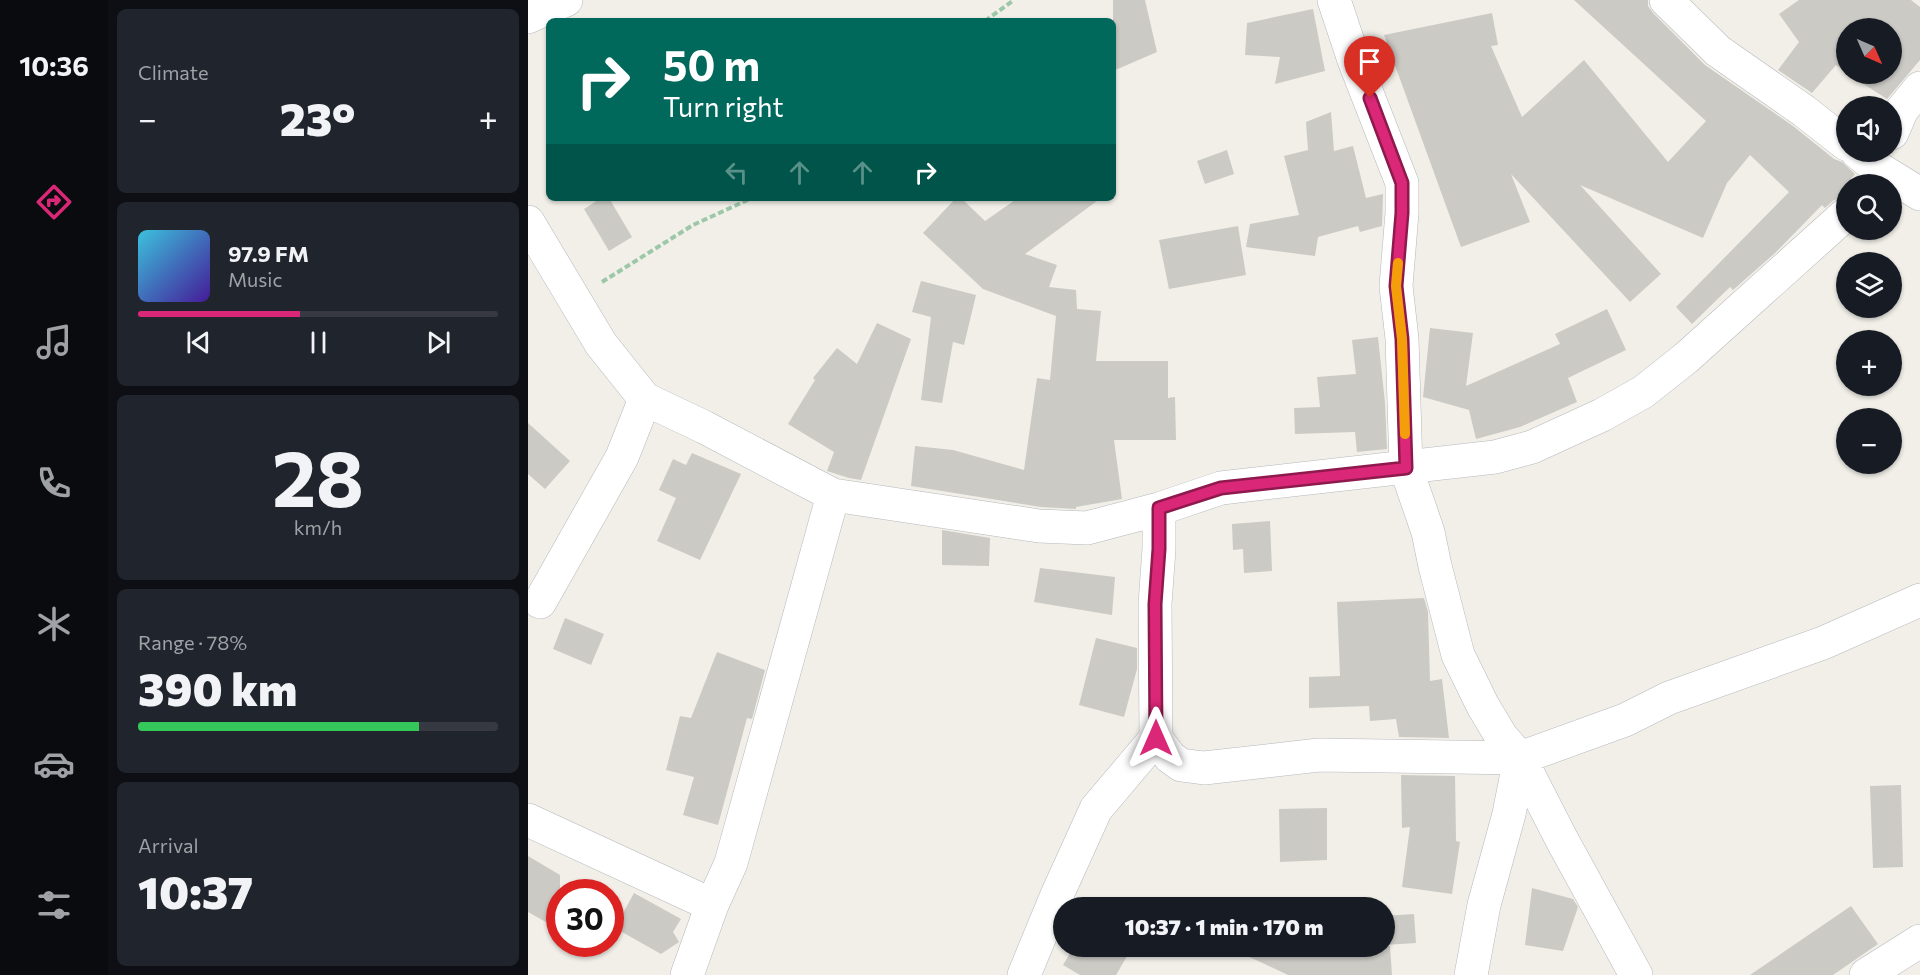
<!DOCTYPE html>
<meta charset="utf-8">
<style>
body{margin:0;font-family:Commissioner,sans-serif;background:#20242c;color:#f1f3f6;height:100vh;display:flex;flex-direction:column;font-size:22px;white-space:nowrap}
*{box-sizing:border-box;margin:0}
p{font-size:20px;color:#9ea1a6}
.icon{flex:none;width:33px;height:33px;fill:none;stroke:currentColor;stroke-width:2;stroke-linecap:round;stroke-linejoin:round}
.map{position:relative;flex:1;overflow:hidden}
.sheet{display:flex;flex-direction:column;gap:9px;padding:9px;background:#0d0f14;width:420px}
.sheet>*{flex:none}
.banner{position:absolute;left:18px;top:18px;width:570px;height:183px;border-radius:9px;box-shadow:0 2px 4px #0004;background:#00695c;color:#fff;overflow:hidden}
.needle{width:39px;rotate:135deg}
.controls{position:absolute;left:1308px;top:18px;display:grid;gap:12px}
.controls a{display:grid;place-items:center;width:66px;height:66px;border-radius:50%;background:#171b24;box-shadow:0 2px 4px #0004;font-size:30px}
.speed{position:absolute;left:18px;top:879px;display:flex;gap:12px;font-size:30px;font-weight:700;text-align:center}
.speed>*{display:grid;place-content:center;width:78px;height:78px;border-radius:50%;background:#171b24;box-shadow:0 2px 4px #0004;line-height:1}
.speed .limit{border:9px solid #d22;background:#fff;color:#111}
.pin{position:absolute;display:grid;place-items:center;width:51px;height:51px;color:#fff;margin:-62px -26px;border-radius:50% 50% 50% 0;rotate:-45deg;box-shadow:0 0 6px #0007}
.pin .icon{rotate:45deg}
.me{position:absolute;width:66px;margin:-33px;rotate:0deg;stroke-linejoin:round;filter:drop-shadow(0 0 4px #0008)}
.turn{display:flex;align-items:center;gap:21px;height:126px;padding:0 18px;font-size:27px}
.turn .icon{width:78px;height:78px;stroke-width:2.5}
.turn b{display:block;font-size:42px;line-height:51px}
.lanes{display:flex;align-items:center;height:57px;padding:0 18px;background:#0003;justify-content:center;gap:30px;direction:ltr}
.lanes .off{opacity:.35}
.big{font-size:45px;font-weight:800;line-height:1.1}
.sheet .tile{flex:1;display:flex;flex-direction:column;justify-content:center;gap:9px;min-width:0;padding:0 21px;border-radius:9px;background:#20242c}
.sheet .dial{align-items:center;gap:0}
.dial b{font-size:78px;line-height:1}
.song{display:flex;align-items:center;gap:18px}
.cover{width:72px;height:72px;border-radius:9px;background:linear-gradient(135deg,hsl(190 70% 55%),hsl(260 70% 35%))}
.played{height:6px;border-radius:3px;background:linear-gradient(90deg,#db2777 45%,#363941 45%)}
.keys{display:flex;justify-content:space-around;direction:ltr}
.heat{display:flex;justify-content:space-between;align-items:center;font-size:33px;direction:ltr}
.charge{height:9px;border-radius:4px;background:linear-gradient(90deg,#34c759 78%,#363941 0)}
.trip{position:absolute;left:525px;top:897px;width:342px;height:60px;border-radius:30px;background:#171b24;box-shadow:0 2px 4px #0004;font-weight:800;line-height:60px;text-align:center}
main{display:flex;flex:1;min-height:0}
.dock{display:flex;flex-direction:column;width:108px;justify-content:space-around;align-items:center;background:#090b0e;color:#9ea1a6}
.dock .icon{width:42px;height:42px}
.dock .selected{color:#db2777}
.dock b{font-size:27px;color:#f1f3f6}
.map>svg:first-child{display:block}
</style>
<main>
<nav class="dock">
<b>10:36</b>
<svg class="icon selected" aria-label="directions" viewBox="0 0 24 24"><path d="M12 3l9 9-9 9-9-9zM9 14v-3h6M13 9l2 2-2 2"/></svg>
<svg class="icon" aria-label="music" viewBox="0 0 24 24"><path d="M9 18V5l10-2v13"/><circle cx="6" cy="18" r="3"/><circle cx="16" cy="16" r="3"/></svg>
<svg class="icon" aria-label="phone" viewBox="0 0 24 24"><path d="M5 4h4l2 5-3 2q2 4 5 5l2-3 5 2v4C11 20 4 13 5 4z"/></svg>
<svg class="icon" aria-label="climate" viewBox="0 0 24 24"><path d="M12 3v18M4 7l16 10M4 17L20 7"/></svg>
<svg class="icon" aria-label="car" viewBox="0 0 24 24"><path d="M5 17H2v-5l4-1 3-4h7l3 4 3 1v5h-3M9 17h6M6 11h13"/><circle cx="7" cy="17" r="2"/><circle cx="17" cy="17" r="2"/></svg>
<svg class="icon" aria-label="filters" viewBox="0 0 24 24"><path d="M4 7h16M4 17h16"/><circle cx="9" cy="7" r="2"/><circle cx="15" cy="17" r="2"/></svg>
</nav>
<section class="sheet">
<div class="tile"><p>Climate</p>
<div class="heat"><a>−</a><b class="big">23°</b><a>+</a></div>
</div>
<div class="tile">
<div class="song"><i class="cover"></i><div><b>97.9 FM</b><p>Music</p></div></div>
<div class="played"></div>
<div class="keys"><svg class="icon" aria-label="previous" viewBox="0 0 24 24"><path d="M18 5L8 12l10 7zM5 5v14"/></svg><svg class="icon" aria-label="pause" viewBox="0 0 24 24"><path d="M8 5v14M16 5v14"/></svg><svg class="icon" aria-label="next" viewBox="0 0 24 24"><path d="M6 5l10 7-10 7zM19 5v14"/></svg></div>
</div>
<div class="tile dial"><b>28</b><p>km/h</p></div>
<div class="tile"><p>Range · 78%</p><b class="big">390 km</b><div class="charge"></div></div>
<div class="tile"><p>Arrival</p><b class="big">10:37</b></div>
</section>
<div class="map">
<svg width="1392" height="975" viewBox="0 0 1392 975">
<rect width="100%" height="100%" fill="#f1efe8"/>
<!-- building -->
<path fill="#cccac5" d="M585 0H617L629 52 585 71Z
M1046 0H1120V6L1125 13 1177 65 1265 126 1306 159 1314 162 1327 174 1318 184V196L1306 200 1297 208 1294 205 1247 253 1205 290 1202 287 1164 324 1148 307 1261 192 1222 155 1199 183 1175 238 1052 185 1133 274 1102 302 983 174 1002 222 933 247 856 35 964 13 970 45 963 46 994 117 1056 60 1140 162 1178 121Z
M1271 0H1383L1392 7V60L1359 99 1320 74H1364V28H1318V72L1308 65 1284 93 1250 70 1271 42 1251 14Z
M785 9 797 71 747 84 752 57 717 55 719 23Z
M803 112 806 151 825 146 838 198 855 194 854 226 832 232 830 226 790 237 787 256 718 247 722 224 771 215 756 156 780 150 778 122Z
M699 150 706 174 677 184 669 161Z
M73 198H81L104 237 81 251 56 209Z
M428 198H433L457 221 490 198H573L497 254 529 265 521 287 548 290 549 309 573 311 568 361H640V398L647 397 648 440H586L594 499 548 507V509L513 507 383 486 387 446 425 450 496 470 509 378 522 380 528 316 455 289 395 233Z
M710 226 718 275 641 289 631 240Z
M393 281 448 295 436 345 425 342 414 403 393 400 403 317 384 312Z
M1079 309 1098 350 1040 378 1049 402 992 427 948 439 941 410 895 397 902 328 945 333 938 386 1032 344 1027 334Z
M349 323 383 339 333 480 321 478 299 471 306 452 260 424 287 380 285 378 309 348 329 364Z
M850 337 857 403 859 449 829 452 827 432 767 434 766 408 792 407 789 377 828 374 824 340Z
M0 423 42 461 17 489 0 474Z
M164 453 213 474 172 560 129 541 148 498 131 490 145 459 158 465Z
M742 521 744 571 716 573 715 549 705 550 704 524Z
M414 530 462 538 461 566 414 565Z
M512 568 587 577 584 615 506 602Z
M896 598 900 612 902 681 914 679 921 738 871 737 868 719 842 721 841 706 781 708V677L812 676 809 602Z
M37 618 76 634 63 665 25 649Z
M568 638 609 648V669L596 717 551 705Z
M189 652 237 670 224 719 219 718 190 825 155 815 166 777 138 770 152 716 163 718Z
M873 775 927 776 928 841 932 842 924 894 874 887 882 827 874 828Z
M1373 785 1375 867 1345 868 1342 786Z
M799 808V860L752 862 751 809Z
M0 856 32 875V930L0 912Z
M1004 888 1045 899 1050 907 1035 951 997 945Z
M106 893 153 919 145 932 151 942 133 954 87 928Z
M1323 906 1350 944 1305 975H1222Z
M886 914 888 943 856 945V916Z
M546 946H605L588 975H552L535 965Z
M698 946H862L864 975H760Z"/>
<g fill="none" stroke-linecap="round" stroke-linejoin="round">
<defs>
<path id="minor" d="M806 0 826 60 874 183V213L868 286 874 339 878 468 900 532 907 566 930 655 955 706 973 736 992 758 981 814 956 905 943 975
M1138 0 1190 51 1276 111 1318 144
M0 17 38 0
M1364 133 1374 110 1392 88
M1329 152 1348 167 1392 194
M0 222 73 344 117 399 176 427 305 495 511 526 559 528 631 509 693 488 967 457 1004 447 1074 415 1115 392 1158 358 1318 214
M631 509V549L627 604 628 738 642 757 653 765 676 768 791 755 992 758 1097 720 1141 698 1295 643 1392 600
M12 602 94 457 117 399
M992 758 1034 840 1108 975
M0 820 184 905
M159 975 184 905 203 863 305 495
M496 975 529 895 568 809 628 738
M1338 975 1392 941"/>
</defs>
<!-- minor casing -->
<use href="#minor" stroke="#b5b8bc" stroke-width="34"/>
<!-- path -->
<path stroke="#9cc7a9" stroke-width="4" stroke-dasharray="6 3" stroke-linecap="butt" d="M457 21 486 0
M74 282 165 225 224 198"/>
<!-- minor -->
<use href="#minor" stroke="#fff" stroke-width="33"/>
</g>
<g fill="none" stroke-linecap="round" stroke-linejoin="round">
<defs>
<path id="route" d="M628 738 627 604 631 549V508L693 488 878 468 874 339 868 286 874 213V183L842 98"/>
</defs>
<!-- route casing -->
<use href="#route" stroke="#8e194d" stroke-width="15"/>
<!-- route -->
<use href="#route" stroke="#db2777" stroke-width="10"/>
<!-- slow -->
<path stroke="#f59e0b" stroke-width="10" d="M870 263 868 286 874 339 877 434"/>
</g>
</svg>
<div class="controls">
<a><svg class="needle" viewBox="-14 -14 28 28"><path d="M0-13l5 13h-10z" fill="#e53935"/><path d="M0 13l5-13h-10z" fill="#9ea1a6"/></svg></a>
<a><svg class="icon" aria-label="sound" viewBox="0 0 24 24"><path d="M4 9h4l5-4v14l-5-4H4zM17 9q2 3 0 6"/></svg></a>
<a><svg class="icon" aria-label="search" viewBox="0 0 24 24"><circle cx="10" cy="10" r="6"/><path d="M15 15l6 6"/></svg></a>
<a><svg class="icon" aria-label="layers" viewBox="0 0 24 24"><path d="M12 4l9 5-9 5-9-5zM3 14l9 5 9-5"/></svg></a>
<a>+</a>
<a>−</a>
</div>
<div class="speed"><div class="limit">30</div></div>
<div class="pin" style="left:842px;top:98px;background:#d93025"><svg class="icon" aria-label="arrive" viewBox="0 0 24 24"><path d="M6 21V4h12l-3 4 3 4H6"/></svg></div>
<svg class="me" style="left:628px;top:738px" viewBox="-20 -20 40 40"><path d="M0-17L14 15 0 8-14 15z" fill="#db2777" stroke="#fff" stroke-width="4"/></svg>
<div class="trip">10:37 · 1 min · 170 m</div>
<div class="banner">
<div class="turn"><svg class="icon" aria-label="right" viewBox="0 0 24 24"><path d="M7 20v-9h11M14 6l5 5-5 5"/></svg><div><b>50 m</b>Turn right</div></div>
<div class="lanes"><svg class="icon off" aria-label="left" viewBox="0 0 24 24"><path d="M17 20v-9H6M10 6l-5 5 5 5"/></svg><svg class="icon off" aria-label="ahead" viewBox="0 0 24 24"><path d="M12 20V5M6 11l6-6 6 6"/></svg><svg class="icon off" aria-label="ahead" viewBox="0 0 24 24"><path d="M12 20V5M6 11l6-6 6 6"/></svg><svg class="icon" aria-label="right" viewBox="0 0 24 24"><path d="M7 20v-9h11M14 6l5 5-5 5"/></svg></div>
</div>
</div>
</main>
